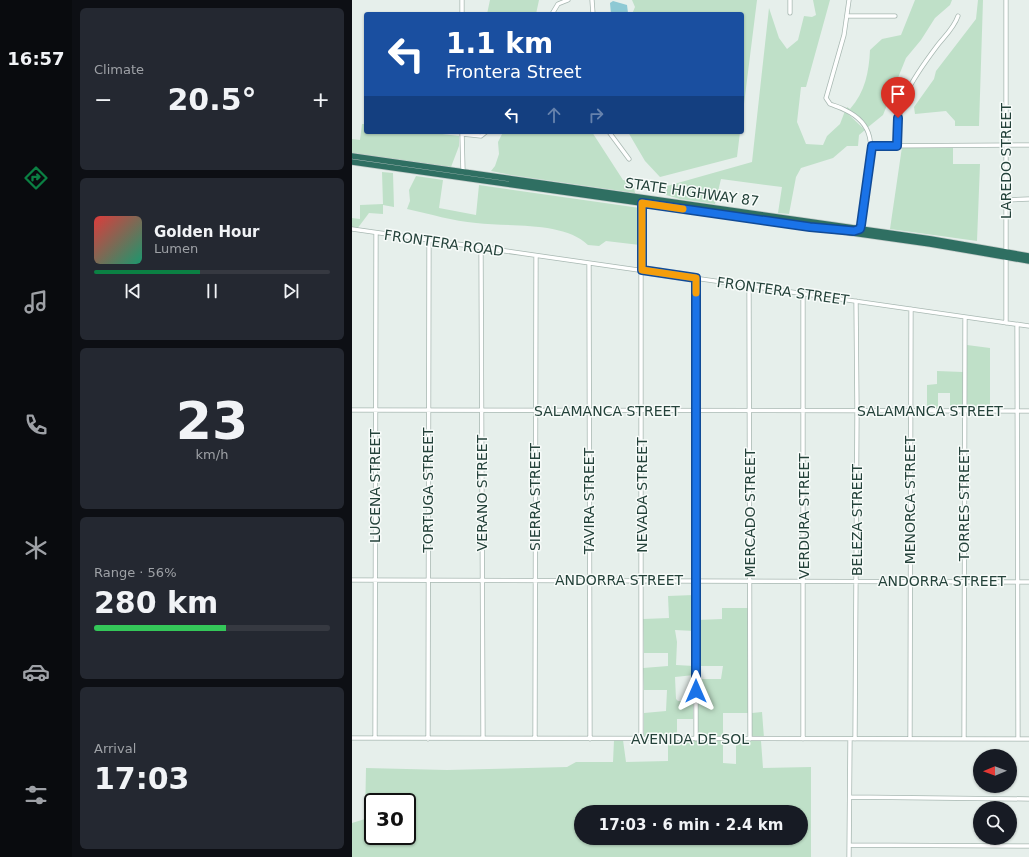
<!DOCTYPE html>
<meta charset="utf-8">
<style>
body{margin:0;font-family:"DejaVu Sans",sans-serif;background:#242831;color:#f1f3f6;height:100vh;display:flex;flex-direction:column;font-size:15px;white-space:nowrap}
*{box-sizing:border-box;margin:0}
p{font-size:13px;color:#9ea1a6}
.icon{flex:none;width:22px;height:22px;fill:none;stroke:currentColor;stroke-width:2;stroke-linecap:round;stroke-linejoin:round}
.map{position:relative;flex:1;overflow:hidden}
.drawer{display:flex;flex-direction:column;gap:8px;padding:8px;background:#0d0f14;width:280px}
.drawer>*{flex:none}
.banner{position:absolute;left:12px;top:12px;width:380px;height:122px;border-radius:4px;box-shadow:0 1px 3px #0004;background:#1a4fa0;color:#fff;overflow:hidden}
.needle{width:26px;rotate:269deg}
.buttons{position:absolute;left:621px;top:749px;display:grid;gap:8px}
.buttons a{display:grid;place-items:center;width:44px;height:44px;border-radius:50%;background:#171b24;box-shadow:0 1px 3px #0004;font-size:20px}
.speed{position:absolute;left:12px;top:793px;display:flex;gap:8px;font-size:20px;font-weight:700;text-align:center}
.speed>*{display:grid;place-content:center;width:52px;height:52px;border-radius:50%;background:#171b24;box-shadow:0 1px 3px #0004;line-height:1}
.speed .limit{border:2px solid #111;border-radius:6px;background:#fff;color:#111}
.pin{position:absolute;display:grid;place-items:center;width:34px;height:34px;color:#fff;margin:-41px -17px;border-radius:50% 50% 50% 0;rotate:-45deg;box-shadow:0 0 4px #0007}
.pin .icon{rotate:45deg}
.me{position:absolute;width:44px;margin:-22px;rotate:0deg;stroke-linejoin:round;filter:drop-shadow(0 0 3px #0008)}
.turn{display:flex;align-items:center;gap:14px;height:84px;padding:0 16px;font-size:18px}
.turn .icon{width:52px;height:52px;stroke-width:2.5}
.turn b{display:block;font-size:28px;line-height:34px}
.lanes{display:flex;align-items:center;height:38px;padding:0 16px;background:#0003;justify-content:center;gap:20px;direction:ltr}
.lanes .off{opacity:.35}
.big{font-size:30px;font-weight:600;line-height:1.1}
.drawer .tile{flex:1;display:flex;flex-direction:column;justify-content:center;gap:6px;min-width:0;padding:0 14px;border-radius:6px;background:#242831}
.drawer .dial{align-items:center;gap:0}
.dial b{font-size:52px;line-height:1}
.song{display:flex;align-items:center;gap:12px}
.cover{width:48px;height:48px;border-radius:6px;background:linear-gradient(135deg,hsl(0 70% 55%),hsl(160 70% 35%))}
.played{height:4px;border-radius:2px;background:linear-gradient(90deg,#0b8043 45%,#363941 45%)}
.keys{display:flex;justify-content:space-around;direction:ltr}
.heat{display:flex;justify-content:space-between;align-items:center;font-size:22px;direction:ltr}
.charge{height:6px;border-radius:3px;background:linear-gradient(90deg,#34c759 56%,#363941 0)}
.trip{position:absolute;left:222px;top:805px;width:234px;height:40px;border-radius:20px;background:#171b24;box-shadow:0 1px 3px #0004;font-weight:600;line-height:40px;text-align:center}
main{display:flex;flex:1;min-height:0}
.tab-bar{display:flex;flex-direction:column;width:72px;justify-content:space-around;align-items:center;background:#090b0e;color:#9ea1a6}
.tab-bar .icon{width:28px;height:28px}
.tab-bar .on{color:#0b8043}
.tab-bar b{font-size:18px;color:#f1f3f6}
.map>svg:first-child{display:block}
</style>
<main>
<nav class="tab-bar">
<b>16:57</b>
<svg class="icon on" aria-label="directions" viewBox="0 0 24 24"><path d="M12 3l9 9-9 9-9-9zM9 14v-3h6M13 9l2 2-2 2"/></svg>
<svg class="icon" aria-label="music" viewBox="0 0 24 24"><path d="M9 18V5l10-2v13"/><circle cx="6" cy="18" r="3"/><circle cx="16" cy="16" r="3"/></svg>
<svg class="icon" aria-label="phone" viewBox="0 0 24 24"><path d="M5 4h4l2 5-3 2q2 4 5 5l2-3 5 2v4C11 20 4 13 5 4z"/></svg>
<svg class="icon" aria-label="climate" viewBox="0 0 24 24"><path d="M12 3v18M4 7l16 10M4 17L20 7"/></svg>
<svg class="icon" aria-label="car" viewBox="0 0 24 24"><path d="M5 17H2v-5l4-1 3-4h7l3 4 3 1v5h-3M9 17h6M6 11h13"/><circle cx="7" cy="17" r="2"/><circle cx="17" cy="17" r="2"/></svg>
<svg class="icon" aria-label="filters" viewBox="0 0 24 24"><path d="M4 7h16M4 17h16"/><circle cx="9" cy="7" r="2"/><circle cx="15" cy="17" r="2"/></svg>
</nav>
<section class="drawer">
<div class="tile"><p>Climate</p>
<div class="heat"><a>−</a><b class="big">20.5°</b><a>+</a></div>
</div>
<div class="tile">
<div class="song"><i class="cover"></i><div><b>Golden Hour</b><p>Lumen</p></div></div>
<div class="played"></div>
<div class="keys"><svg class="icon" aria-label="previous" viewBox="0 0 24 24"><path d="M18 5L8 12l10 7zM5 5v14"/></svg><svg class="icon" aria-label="pause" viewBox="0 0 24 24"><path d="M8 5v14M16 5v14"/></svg><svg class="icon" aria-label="next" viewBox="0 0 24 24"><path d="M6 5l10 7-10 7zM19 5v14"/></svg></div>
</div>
<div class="tile dial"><b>23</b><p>km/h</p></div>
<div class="tile"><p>Range · 56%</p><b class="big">280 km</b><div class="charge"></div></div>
<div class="tile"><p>Arrival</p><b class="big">17:03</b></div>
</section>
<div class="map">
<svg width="677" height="857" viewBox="0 0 677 857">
<rect width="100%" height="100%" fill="#e6efeb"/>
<!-- green -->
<path fill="#bfe0c8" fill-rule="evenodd" d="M138 0H187L184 14H135Z
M280 0H405L390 120V14H280L283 7Z
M461 0H478L454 87H449L445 122 454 144 471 145 475 136 488 124 493 111 513 130 507 135 506 146H495L481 158 449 168 444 177 437 214 426 213 430 187 369 179 363 204 328 199 314 195 315 186 400 162 417 8 427 38 435 49 446 40 452 16 460 17 464 15Z
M563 0H600L598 5 583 18 569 40 554 58 531 115 515 128 494 109 495 107 498 109C513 92 517 72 518 50L530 39 549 35Z
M626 0H631L627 126H603V121L594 111 563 114 562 107 582 79 584 71 624 19Z
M10 124H14V132H73L107 136V146L99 167 0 153V139L8 140Z
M151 132H240L271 180 281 183 283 193 159 175 139 171 143 166 147 154 146 142Z
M276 132H388L385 157 308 177 293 161Z
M550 147H601V164H628L625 241 538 229Z
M30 172 41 173 42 207 31 205V214L17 213 5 229 0 228V218L8 219V205L31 204Z
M64 176 91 180 87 208 124 215 127 185 288 208V245L254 241 247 246 236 245C212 221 157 227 124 223 101 221 78 214 55 209L58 201 57 190Z
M615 345 638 348V410H614Z
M585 371 611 372V410H598V393H586V409H575V385L585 384Z
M342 595V631L323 630 325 642 324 665 342 666V675L323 677 324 699 326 701H341V719H325V737H292V713L314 711 315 690H292L291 668 316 666V653H292L291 619 317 618 316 596Z
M370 608H396V713H371V738H345V679H369L371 666H345V620L370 619Z
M410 712 412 738H400V713Z
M262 740H271L274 762 316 761V740H371V763L384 764V740L409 741 411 768 459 767V857H0V823L13 819 14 768 95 770 215 767 224 762H261ZM21 802H55V836H21ZM229 812H449V838H229Z"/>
<!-- water -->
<path fill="#8ec9d4" d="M261 1 275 5 276 13 259 14 258 3Z"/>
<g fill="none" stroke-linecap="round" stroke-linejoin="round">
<defs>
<path id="minor" d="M240 0 241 14
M497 0 492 35 474 98 478 104C483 106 488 107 493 110 527 126 519 152 515 182 513 198 512 214 508 229
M654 0V323
M438 13V0
M110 14V0
M200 14 206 4 216 0
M495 16H543
M110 132 111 172
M257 132 277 159
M110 134 129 136 134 132
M520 146 677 145
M545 146C545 101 558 82 585 46 592 37 602 28 606 16
M654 200 677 199
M0 229 677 326
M129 248 131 738
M237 263 238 739
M397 286 398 739
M665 325 666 739
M0 410 677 411
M0 580 677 582
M0 738 677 739
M23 738 24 233
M183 738 184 256
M76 739 77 240
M289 739V203
M344 739V278
M451 739V294
M503 739 505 411 504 301
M558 739 559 309
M612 739 613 317
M498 797 677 799
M497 845 677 846
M497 857 498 739"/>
<path id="highway" d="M0 156 579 239 677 256
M0 162 578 244 677 261"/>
</defs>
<!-- minor casing -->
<use href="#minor" stroke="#a8b8b2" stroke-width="5"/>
<!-- highway casing -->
<use href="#highway" stroke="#c2cac8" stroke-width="7"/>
<!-- minor -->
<use href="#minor" stroke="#fff" stroke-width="3.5"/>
<!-- highway -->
<use href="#highway" stroke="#2f6f62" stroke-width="5.5"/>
</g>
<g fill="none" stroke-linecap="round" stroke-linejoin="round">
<defs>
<path id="route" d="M344 691V278L290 270V203L458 227 502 231 508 229 509 225 520 146H545L546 118"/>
</defs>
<!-- route casing -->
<use href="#route" stroke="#114b97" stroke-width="10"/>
<!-- route -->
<use href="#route" stroke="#1a73e8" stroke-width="7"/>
<!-- slow -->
<path stroke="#f59e0b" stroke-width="7" d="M331 209 290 203V270L344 278V293"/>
</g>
<g text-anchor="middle" stroke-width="3" stroke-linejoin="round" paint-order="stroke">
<!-- street labels -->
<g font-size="14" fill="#24423a" stroke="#f7fbf9">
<text transform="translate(654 161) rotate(-90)" y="5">LAREDO STREET</text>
<text transform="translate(340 192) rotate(8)" y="5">STATE HIGHWAY 87</text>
<text transform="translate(92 243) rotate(8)" y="5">FRONTERA ROAD</text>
<text transform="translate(431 291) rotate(8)" y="5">FRONTERA STREET</text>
<text x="255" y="416">SALAMANCA STREET</text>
<text x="578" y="416">SALAMANCA STREET</text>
<text transform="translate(23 486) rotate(-90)" y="5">LUCENA STREET</text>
<text transform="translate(76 490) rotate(-90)" y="5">TORTUGA STREET</text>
<text transform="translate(130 493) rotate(-90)" y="5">VERANO STREET</text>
<text transform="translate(290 495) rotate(-90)" y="5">NEVADA STREET</text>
<text transform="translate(183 497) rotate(-90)" y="5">SIERRA STREET</text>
<text transform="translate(558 500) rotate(-90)" y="5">MENORCA STREET</text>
<text transform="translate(237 501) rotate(-90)" y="5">TAVIRA STREET</text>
<text transform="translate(612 504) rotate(-90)" y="5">TORRES STREET</text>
<text transform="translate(398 513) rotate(-90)" y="5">MERCADO STREET</text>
<text transform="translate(452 516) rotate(-90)" y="5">VERDURA STREET</text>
<text transform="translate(505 520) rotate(-90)" y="5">BELEZA STREET</text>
<text x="267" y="585">ANDORRA STREET</text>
<text x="590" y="586">ANDORRA STREET</text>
<text x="338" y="744">AVENIDA DE SOL</text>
</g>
</g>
</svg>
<div class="buttons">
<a><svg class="needle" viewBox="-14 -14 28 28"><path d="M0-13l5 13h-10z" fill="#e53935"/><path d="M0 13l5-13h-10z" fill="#9ea1a6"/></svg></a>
<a><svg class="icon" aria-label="search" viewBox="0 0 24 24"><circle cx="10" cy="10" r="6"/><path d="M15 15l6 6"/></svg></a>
</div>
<div class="speed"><div class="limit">30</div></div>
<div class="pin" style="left:546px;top:118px;background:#d93025"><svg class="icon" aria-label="arrive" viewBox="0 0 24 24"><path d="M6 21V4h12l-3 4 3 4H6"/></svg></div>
<svg class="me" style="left:344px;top:691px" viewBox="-20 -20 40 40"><path d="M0-17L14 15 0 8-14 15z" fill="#1a73e8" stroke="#fff" stroke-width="4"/></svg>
<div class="trip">17:03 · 6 min · 2.4 km</div>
<div class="banner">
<div class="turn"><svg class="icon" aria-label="left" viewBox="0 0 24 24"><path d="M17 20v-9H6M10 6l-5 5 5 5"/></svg><div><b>1.1 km</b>Frontera Street</div></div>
<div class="lanes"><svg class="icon" aria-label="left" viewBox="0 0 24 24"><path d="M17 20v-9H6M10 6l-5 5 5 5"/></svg><svg class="icon off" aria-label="ahead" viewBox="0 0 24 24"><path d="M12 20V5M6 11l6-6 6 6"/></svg><svg class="icon off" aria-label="right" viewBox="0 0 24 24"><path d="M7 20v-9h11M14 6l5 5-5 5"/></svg></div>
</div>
</div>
</main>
